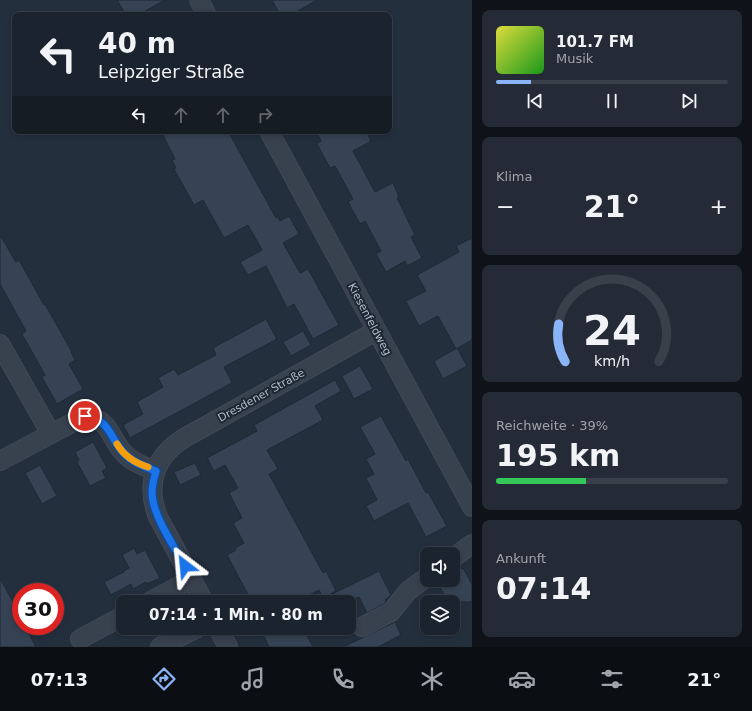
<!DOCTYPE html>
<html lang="de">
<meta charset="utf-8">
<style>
body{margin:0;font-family:"DejaVu Sans",sans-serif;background:#242b36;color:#f1f3f6;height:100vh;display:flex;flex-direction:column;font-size:15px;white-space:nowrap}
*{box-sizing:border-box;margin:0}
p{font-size:13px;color:#a0a4aa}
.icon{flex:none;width:22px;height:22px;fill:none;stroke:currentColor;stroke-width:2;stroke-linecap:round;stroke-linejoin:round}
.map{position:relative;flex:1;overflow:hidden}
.details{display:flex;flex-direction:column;gap:10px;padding:10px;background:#0f1319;width:280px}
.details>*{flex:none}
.guide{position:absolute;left:12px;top:12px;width:380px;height:122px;border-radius:8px;box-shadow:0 2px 6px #0003,0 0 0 1px #39404a;background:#1b232e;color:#f1f3f6;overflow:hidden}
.tools{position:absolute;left:420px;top:547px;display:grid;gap:8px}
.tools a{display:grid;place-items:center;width:40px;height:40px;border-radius:8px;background:#1b232e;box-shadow:0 2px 6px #0003,0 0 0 1px #39404a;font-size:20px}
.speed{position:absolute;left:12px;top:583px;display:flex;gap:8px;font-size:20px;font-weight:700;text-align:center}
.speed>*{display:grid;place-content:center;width:52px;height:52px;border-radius:50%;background:#1b232e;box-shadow:0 2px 6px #0003,0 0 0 1px #39404a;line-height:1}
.speed .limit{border:6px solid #d22;background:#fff;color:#111}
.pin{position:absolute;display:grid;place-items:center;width:34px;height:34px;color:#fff;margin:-17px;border:2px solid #fff;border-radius:50%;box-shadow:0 1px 4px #0007}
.me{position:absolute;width:44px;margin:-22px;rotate:331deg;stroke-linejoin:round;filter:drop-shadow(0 0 3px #0008)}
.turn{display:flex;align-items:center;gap:14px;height:84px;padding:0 20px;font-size:18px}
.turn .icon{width:52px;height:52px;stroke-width:2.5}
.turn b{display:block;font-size:28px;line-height:34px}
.lanes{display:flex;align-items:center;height:38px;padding:0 20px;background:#0003;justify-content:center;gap:20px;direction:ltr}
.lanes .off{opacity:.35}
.big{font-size:30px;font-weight:800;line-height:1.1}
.details .widget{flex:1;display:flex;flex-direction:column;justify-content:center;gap:6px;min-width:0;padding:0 14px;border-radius:8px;background:#242b36}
.details .dial{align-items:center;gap:0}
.dial svg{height:104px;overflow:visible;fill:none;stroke:#39404a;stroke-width:7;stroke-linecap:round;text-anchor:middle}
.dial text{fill:#f1f3f6;stroke:none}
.song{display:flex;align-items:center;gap:12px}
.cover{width:48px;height:48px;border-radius:6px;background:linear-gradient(135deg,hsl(60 70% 55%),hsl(120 70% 35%))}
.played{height:4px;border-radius:2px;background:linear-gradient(90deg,#8ab4f8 15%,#39404a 15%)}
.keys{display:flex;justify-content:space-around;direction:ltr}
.heat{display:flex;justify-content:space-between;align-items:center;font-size:22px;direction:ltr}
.charge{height:6px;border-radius:3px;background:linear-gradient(90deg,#34c759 39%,#39404a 0)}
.trip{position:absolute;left:116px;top:595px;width:240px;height:40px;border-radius:8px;background:#1b232e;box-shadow:0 2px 6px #0003,0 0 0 1px #39404a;font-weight:800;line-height:40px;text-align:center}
.tabs{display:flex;height:64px;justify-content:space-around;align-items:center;background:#0b0e12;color:#a0a4aa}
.tabs .icon{width:28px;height:28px}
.tabs .current{color:#8ab4f8}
.tabs b{font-size:18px;color:#f1f3f6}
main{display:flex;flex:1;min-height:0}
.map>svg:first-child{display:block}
</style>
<main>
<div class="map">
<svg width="472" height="647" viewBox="0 0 472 647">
<rect width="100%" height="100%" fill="#242f3e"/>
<!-- building -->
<path fill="#364354" stroke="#1f2835" d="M117 0H165L138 15H126Z
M272 0H317L291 15H280Z
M161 131H228L276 218 278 217 280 221 289 216 299 234 283 243 300 273 308 269 339 325 313 339 294 304 287 308 266 266 248 275 240 262 262 250 248 225 224 238 203 200 194 205 174 169 176 168 172 160 175 159Z
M316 131H366L371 141 353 151 375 192 393 183 399 197 397 198 415 235 411 237 422 258 407 266 405 261 386 272 376 254 381 251 365 221 360 224 348 202 353 199 335 166 330 168 317 144 321 141Z
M0 235 16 262 19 260 44 305 45 304 72 352H71L75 360 69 364 83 389 57 404 42 377 45 375 22 334 26 331 0 284Z
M472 238V340L456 349 438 316 419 326 406 301 426 291 417 275 459 252 456 246Z
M266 319 277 339 224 367 232 383 130 438 123 425 143 414 137 402 163 387 158 378 174 369 178 375 216 355 213 348Z
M303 331 311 345 291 356 283 342Z
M457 348 467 366 443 379 434 361Z
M360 366 373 389 354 399 342 376Z
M335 380 341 391 315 406 323 420 267 450 278 469 269 474 323 573 326 571 336 591 323 598 319 590 296 602H252L227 555 236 550 235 548 244 543 233 523 242 518 229 493 238 488 225 465 214 471 207 458 257 431 254 425Z
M381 416 406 461 408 459 426 493 428 492 447 526 426 537 408 503 374 521 366 506 377 500 366 478 374 474 366 459 375 454 360 427Z
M93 442 107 468 102 471 106 478 90 486 77 462 79 460 75 452Z
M195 463 201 475 180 485 174 472Z
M40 465 57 496 42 504 25 473Z
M134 548 137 554 145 550 160 578 147 584 146 582 133 589 131 584 111 595 104 582 124 572V571L129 568 122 555Z
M463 568 472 584V602H447L437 580H453V573Z
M379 571 391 595 385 600 386 602 384 604 367 613 359 597 349 602H316Z
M0 578 21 617V626H25L36 647H0Z
M395 622 401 635 378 647H343Z
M260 628H303L313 647H269Z"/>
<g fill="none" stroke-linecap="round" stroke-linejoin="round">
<defs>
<path id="minor" d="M199 0 207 15
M269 131 472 507
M0 344 51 434
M0 461 85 416C114 420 109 442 128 457 136 464 146 467 156 471
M453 558 472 544
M149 602 192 579
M204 602 158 517C145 484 155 455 186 437L376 331
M362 627 391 612 408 591 427 577
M218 628 228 647
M80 639 123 616
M160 647 197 628"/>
</defs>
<!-- minor casing -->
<use href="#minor" stroke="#414a57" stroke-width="20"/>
<!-- minor -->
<use href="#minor" stroke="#38414e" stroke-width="18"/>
</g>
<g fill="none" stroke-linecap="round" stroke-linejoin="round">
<defs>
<path id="route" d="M85 416C114 421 109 442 128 457 136 464 146 467 156 471 154 478 152 485 152 492 152 515 174 546 185 566"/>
</defs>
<!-- route casing -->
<use href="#route" stroke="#114b97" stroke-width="10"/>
<!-- route -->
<use href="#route" stroke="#1a73e8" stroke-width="7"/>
<!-- slow -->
<path stroke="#f59e0b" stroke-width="7" d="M117 444C124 456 135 463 148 467"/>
</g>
<g text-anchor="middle" stroke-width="4" stroke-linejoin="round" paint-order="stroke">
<!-- street labels -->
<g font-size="11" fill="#b4bcc9" stroke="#1d2633">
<text transform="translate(370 319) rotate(62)" y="4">Kiesenfeldweg</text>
<text transform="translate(261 395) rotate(-29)" y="4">Dresdener Straße</text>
</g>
</g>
</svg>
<div class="tools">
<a><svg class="icon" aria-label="sound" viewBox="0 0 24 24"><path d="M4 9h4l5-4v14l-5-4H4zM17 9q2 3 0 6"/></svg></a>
<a><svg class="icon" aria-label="layers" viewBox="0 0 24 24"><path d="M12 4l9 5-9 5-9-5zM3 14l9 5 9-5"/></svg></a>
</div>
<div class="speed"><div class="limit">30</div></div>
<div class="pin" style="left:85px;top:416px;background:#d93025"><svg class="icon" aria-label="arrive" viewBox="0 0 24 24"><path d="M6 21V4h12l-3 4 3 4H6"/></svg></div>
<svg class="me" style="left:185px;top:566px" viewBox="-20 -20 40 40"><path d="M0-17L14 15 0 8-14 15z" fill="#1a73e8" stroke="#fff" stroke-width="4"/></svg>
<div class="trip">07:14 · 1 Min. · 80 m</div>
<div class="guide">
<div class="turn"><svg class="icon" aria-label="left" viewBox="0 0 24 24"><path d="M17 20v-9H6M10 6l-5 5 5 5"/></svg><div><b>40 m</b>Leipziger Straße</div></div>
<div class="lanes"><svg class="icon" aria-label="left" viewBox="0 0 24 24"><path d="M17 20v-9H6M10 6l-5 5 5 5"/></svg><svg class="icon off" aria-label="ahead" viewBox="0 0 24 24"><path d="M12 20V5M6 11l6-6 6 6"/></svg><svg class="icon off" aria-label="ahead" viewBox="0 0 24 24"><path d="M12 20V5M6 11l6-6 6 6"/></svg><svg class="icon off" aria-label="right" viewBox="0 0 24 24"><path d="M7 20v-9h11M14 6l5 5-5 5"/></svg></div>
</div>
</div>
<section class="details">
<div class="widget">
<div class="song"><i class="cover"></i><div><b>101.7 FM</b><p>Musik</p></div></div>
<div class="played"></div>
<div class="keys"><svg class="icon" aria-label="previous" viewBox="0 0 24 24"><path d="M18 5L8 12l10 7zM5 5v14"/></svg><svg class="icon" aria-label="pause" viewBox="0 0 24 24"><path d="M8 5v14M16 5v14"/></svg><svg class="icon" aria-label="next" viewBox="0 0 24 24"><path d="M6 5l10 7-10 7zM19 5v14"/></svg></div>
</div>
<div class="widget"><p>Klima</p>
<div class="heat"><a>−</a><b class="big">21°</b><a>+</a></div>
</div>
<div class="widget dial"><svg viewBox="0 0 100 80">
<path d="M14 69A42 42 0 1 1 86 69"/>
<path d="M14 69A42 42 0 0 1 9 40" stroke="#8ab4f8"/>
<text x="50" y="56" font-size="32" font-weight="700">24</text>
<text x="50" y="72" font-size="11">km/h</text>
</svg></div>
<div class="widget"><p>Reichweite · 39%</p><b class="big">195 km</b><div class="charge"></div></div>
<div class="widget"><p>Ankunft</p><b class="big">07:14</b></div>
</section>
</main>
<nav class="tabs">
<b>07:13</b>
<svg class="icon current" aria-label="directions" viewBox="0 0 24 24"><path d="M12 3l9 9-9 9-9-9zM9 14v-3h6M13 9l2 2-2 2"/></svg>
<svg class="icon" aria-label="music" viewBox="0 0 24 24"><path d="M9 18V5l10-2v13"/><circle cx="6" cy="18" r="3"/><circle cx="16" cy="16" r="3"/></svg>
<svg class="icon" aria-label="phone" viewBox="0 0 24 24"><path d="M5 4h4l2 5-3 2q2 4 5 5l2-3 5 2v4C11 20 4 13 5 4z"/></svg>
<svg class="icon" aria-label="climate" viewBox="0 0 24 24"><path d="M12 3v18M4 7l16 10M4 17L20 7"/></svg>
<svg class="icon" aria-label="car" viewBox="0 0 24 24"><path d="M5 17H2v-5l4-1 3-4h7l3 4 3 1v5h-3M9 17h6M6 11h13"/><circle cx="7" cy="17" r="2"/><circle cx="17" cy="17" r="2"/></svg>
<svg class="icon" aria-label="filters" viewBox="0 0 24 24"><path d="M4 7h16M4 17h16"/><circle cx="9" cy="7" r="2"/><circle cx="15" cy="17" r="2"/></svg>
<b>21°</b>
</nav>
